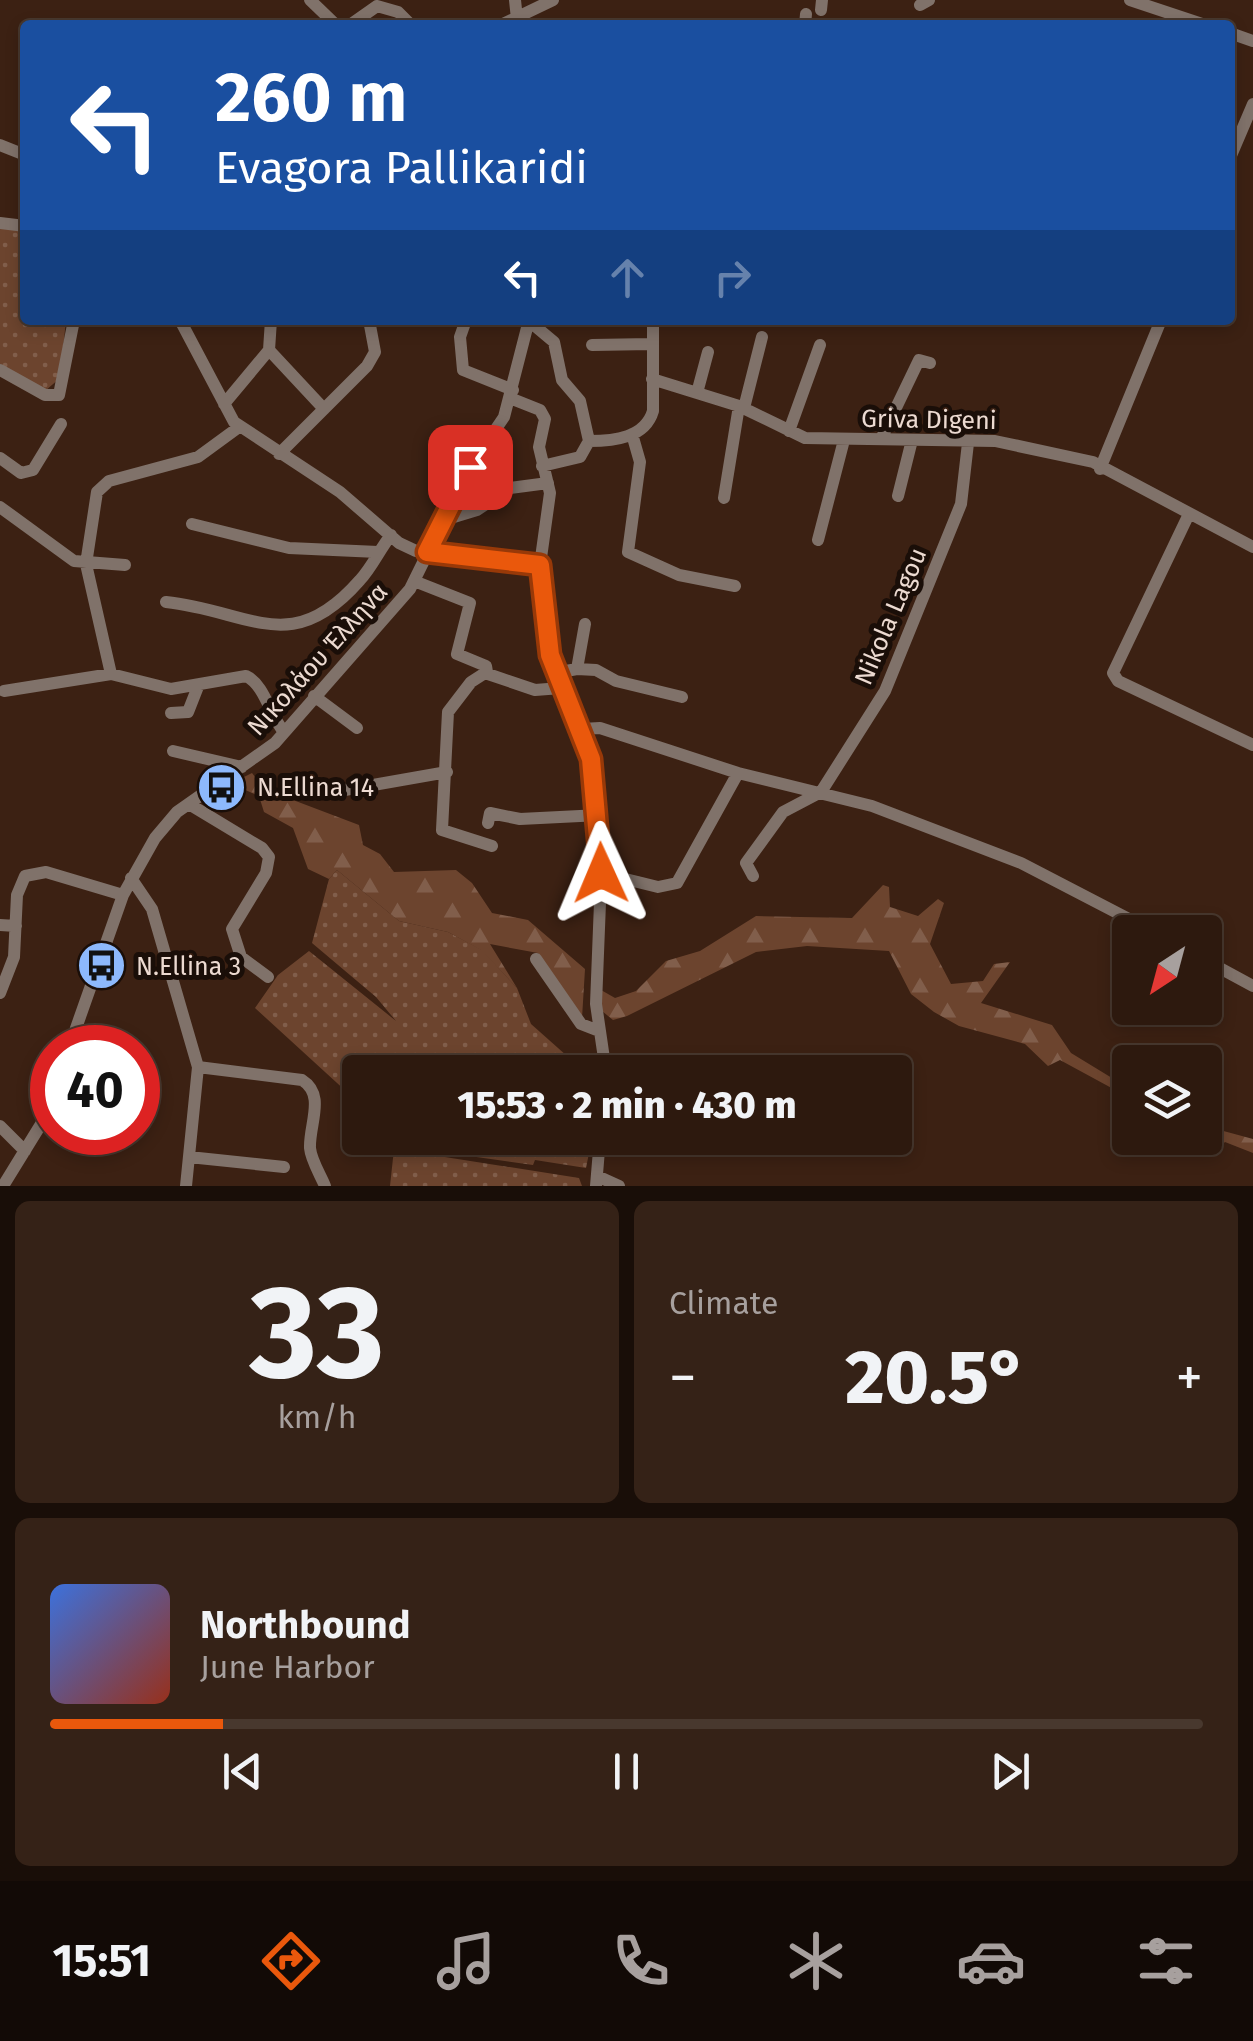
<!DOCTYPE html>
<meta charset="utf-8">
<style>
body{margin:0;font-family:"Fira Sans",sans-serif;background:#352217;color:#f1f3f6;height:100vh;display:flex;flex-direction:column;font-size:38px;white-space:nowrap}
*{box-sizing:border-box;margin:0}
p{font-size:32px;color:#a7a09e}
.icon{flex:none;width:55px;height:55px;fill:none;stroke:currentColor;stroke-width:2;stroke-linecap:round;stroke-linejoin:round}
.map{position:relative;height:1186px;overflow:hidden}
.sheet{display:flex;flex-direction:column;gap:15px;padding:15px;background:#190e08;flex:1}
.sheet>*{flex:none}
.top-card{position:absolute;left:20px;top:20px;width:1215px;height:305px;border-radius:10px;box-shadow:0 5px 15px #0003,0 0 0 2px #48382e;background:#1a4fa0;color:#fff;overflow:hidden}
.needle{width:65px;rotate:216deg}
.tools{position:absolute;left:1112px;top:915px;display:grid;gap:20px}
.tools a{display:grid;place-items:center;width:110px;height:110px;border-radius:10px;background:#2d190e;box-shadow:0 5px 15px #0003,0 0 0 2px #48382e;font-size:50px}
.speed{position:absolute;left:30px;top:1025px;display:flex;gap:20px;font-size:50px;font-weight:700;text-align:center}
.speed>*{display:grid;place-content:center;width:130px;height:130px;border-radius:50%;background:#2d190e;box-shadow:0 5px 15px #0003,0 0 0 2px #48382e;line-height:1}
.speed .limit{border:15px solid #d22;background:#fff;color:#111}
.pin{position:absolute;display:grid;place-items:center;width:85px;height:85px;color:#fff;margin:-42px;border-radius:20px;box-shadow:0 5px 15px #0006}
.me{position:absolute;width:110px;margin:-55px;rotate:359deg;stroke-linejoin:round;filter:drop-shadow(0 0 8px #0008)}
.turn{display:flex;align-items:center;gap:35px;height:210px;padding:0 30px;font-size:45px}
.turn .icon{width:130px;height:130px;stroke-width:2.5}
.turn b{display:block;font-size:70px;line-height:85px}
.lanes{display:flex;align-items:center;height:95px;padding:0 30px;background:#0003;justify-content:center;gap:50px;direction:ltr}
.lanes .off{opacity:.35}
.big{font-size:75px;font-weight:800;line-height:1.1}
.sheet .tile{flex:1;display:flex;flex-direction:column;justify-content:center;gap:15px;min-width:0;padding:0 35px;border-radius:15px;background:#352217}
.sheet .dial{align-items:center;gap:0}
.dial b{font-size:130px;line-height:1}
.song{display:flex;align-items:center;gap:30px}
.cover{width:120px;height:120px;border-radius:15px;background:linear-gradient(135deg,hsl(220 70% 55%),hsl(10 70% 35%))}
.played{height:10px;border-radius:5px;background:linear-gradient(90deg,#ea580c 15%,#48382e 15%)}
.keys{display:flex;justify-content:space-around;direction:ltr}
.heat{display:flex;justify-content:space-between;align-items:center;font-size:55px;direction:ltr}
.sheet .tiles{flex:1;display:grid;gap:15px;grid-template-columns:1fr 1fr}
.tile:last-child{grid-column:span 2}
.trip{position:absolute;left:342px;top:1055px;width:570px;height:100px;border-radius:10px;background:#2d190e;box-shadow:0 5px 15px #0003,0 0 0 2px #48382e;font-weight:800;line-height:100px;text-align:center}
.menu{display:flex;height:160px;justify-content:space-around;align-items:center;background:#120a06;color:#a7a09e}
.menu .icon{width:70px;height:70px}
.menu .on{color:#ea580c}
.menu b{font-size:45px;color:#f1f3f6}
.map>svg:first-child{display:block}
</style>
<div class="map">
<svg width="1253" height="1186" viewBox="0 0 1253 1186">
<defs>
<pattern id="grass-dots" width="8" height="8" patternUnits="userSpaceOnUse" patternTransform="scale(2.5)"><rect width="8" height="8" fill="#6c442e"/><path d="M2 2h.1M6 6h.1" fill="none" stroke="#815e4b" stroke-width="1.8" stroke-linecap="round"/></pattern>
<pattern id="forest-firs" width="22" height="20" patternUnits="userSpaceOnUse" patternTransform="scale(2.5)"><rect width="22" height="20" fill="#6c442e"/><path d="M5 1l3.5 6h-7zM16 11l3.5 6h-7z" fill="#815e4b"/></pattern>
</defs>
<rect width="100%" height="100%" fill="#3c2113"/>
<!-- grass -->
<path fill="url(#grass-dots)" d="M0 227 25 230V320H66L60 378 45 391 0 364Z
M337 870 399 921 448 932 482 950 517 988 531 1024 585 1072H360V1104L255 1008 278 975 309 951 396 1021 376 997 312 943 329 879Z
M395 1138H592L586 1168 535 1160 533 1165 406 1147Z
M394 1149 579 1178 582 1186H390Z"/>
<!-- forest -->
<path fill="url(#forest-firs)" d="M252 773 264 789 359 825 363 845 380 854 394 872 456 870 472 883 492 913 528 920 585 969 582 1018 538 953 490 944 517 988 481 950 448 932 399 921 337 870 329 879 308 869 293 828 264 812 259 796 241 788 236 781Z
M883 885 889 887 890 907 918 916 938 899 944 903 930 944 951 984 983 981 994 964 1010 962 981 1003 1052 1025 1071 1053 1130 1089V1098L1060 1060 1048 1066 1025 1044 959 1026 934 1012 911 994 889 951 807 946 756 952 627 1016 613 1020 602 1011 601 990 615 998 636 991 666 961 700 951 756 916 852 918Z
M1205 1126 1253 1139V1153L1225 1142 1213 1153 1201 1138H1205Z"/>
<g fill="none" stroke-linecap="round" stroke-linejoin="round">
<!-- minor -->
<path stroke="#80726a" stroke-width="12" d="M310 0 336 25
M515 0 517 19
M1130 0 1205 25
M920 5 929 0
M821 10 822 0
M350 25 377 6 398 12 411 25
M501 25 553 0
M805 25 806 14
M1230 33 1253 41
M0 145 25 155
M1230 158 1253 104
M0 223 25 226
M180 320 234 422 340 492 399 543 416 551 540 565
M466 320 460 337 463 370 513 390
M529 321 554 342 562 380 580 401 589 441 580 457 542 466
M592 345 651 344
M269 350 324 409
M0 370 45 395H59L74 320
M652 379 739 406 805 438 995 441 1093 462 1253 547
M697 393 708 352
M510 398 540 410 545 419 539 447 550 493 540 565 543 621 555 673 588 743 596 788 602 852 596 1004 606 1072
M224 404 269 350 271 320
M744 408 762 337
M789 431 820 345
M632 434 640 462 628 552 679 575 735 586
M881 439 919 360 930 363
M589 441C614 441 645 438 653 411V320
M279 454 367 366 375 352 369 320
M0 458 21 473 33 470 61 424
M1100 469 1161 320
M898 496 912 440
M724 498 739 406
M0 507 74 561 125 565
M1188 516 1113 673 1118 681 1253 745
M444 520 477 510 510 488 548 483
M192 524 289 548 378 552
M818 540 844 440
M414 581 470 603 457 654 486 666 487 672
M166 602C251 611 291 659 360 580 372 567 380 549 391 535
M577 669 596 670 616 681 682 697
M555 673 577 669 585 624
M111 674 171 689 246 676C265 685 270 716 284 732
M4 691 111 674 86 564 97 492 109 481 198 457 239 427
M314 696 357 728
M171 713 188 712 199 684
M582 729 600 728 738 773 872 806 1021 863 1154 932
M173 751 242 767
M339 791 447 772
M189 804 262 848 269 857 266 873 232 929 241 957 268 977
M488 823 490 813 520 819 600 815
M492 846 442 830 448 712 471 682 485 673 535 690 561 688
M601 873 658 887 677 883 738 773
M753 876 746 863 783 812 821 792 885 691 961 504 968 443
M131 878 152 909 198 1067 186 1186
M0 925 16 926
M536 959 581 1024 599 1031
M1205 960 1253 986
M0 993 14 957 17 895 25 876 46 872 123 895
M69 1048 123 895 155 838 177 812 275 743 410 589 470 467 504 417 529 320
M198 1067 302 1080C326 1095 309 1124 310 1148 311 1160 320 1174 325 1186
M0 1126 25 1151
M189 1157 284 1167
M597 1176 619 1186
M3 1186 43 1121 52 1095
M596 1186 600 1138"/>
</g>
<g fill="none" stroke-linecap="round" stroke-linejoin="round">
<defs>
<path id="route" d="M470 467 427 552 540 565 550 655 591 759 601 873"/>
</defs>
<!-- route casing -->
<use href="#route" stroke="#983908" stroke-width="25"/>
<!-- route -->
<use href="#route" stroke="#ea580c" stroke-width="18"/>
</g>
<!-- icons -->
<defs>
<symbol id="bus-disc" viewBox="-11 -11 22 22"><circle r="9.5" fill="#8db9fc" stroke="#1a0e08"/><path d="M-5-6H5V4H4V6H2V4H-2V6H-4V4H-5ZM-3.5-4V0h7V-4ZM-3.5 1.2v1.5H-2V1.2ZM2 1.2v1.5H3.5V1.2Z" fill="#111"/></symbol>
</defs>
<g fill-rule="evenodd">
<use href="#bus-disc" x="194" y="760" width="55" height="55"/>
<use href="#bus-disc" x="74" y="938" width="55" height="55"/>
</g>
<g text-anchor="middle" stroke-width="10" stroke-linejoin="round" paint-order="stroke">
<!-- street labels -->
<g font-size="25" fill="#ecdad1" stroke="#1a0e08">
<text transform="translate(929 419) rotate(1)" y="9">Griva Digeni</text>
<text transform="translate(890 616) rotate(-67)" y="9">Nikola Lagou</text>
<text transform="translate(317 659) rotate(-48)" y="9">Νικολάου Έλληνα</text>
</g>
<!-- poi labels -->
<g font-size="25" fill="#ecdad1" stroke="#1a0e08" text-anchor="start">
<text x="257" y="796">N.Ellina 14</text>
<text x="136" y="975">N.Ellina 3</text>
</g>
</g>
</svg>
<div class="tools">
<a><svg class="needle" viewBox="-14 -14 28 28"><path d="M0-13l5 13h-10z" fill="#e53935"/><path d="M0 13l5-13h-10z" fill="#a7a09e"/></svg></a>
<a><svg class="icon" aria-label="layers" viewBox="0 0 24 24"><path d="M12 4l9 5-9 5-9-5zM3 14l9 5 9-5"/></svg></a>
</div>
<div class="speed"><div class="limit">40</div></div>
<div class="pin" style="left:470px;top:467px;background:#d93025"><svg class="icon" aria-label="arrive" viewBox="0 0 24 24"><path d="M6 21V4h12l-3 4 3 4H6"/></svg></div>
<svg class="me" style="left:601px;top:873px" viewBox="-20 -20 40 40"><path d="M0-17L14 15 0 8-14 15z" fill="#ea580c" stroke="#fff" stroke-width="4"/></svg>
<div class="trip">15:53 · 2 min · 430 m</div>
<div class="top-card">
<div class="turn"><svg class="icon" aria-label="left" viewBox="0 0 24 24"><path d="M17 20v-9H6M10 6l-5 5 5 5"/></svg><div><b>260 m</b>Evagora Pallikaridi</div></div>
<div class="lanes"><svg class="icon" aria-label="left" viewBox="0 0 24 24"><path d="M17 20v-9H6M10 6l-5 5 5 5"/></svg><svg class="icon off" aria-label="ahead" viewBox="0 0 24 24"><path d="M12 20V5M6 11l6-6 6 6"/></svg><svg class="icon off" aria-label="right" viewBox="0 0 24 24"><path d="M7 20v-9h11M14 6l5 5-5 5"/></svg></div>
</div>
</div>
<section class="sheet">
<div class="tiles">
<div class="tile dial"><b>33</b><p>km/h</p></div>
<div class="tile"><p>Climate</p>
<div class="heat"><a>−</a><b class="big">20.5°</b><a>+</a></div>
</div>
<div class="tile">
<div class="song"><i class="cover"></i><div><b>Northbound</b><p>June Harbor</p></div></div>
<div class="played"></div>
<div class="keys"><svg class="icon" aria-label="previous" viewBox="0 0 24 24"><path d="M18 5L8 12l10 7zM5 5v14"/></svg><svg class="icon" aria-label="pause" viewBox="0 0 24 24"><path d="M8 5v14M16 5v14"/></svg><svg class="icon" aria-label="next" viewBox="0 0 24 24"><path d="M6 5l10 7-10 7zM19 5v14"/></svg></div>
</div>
</div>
</section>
<nav class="menu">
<b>15:51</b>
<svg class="icon on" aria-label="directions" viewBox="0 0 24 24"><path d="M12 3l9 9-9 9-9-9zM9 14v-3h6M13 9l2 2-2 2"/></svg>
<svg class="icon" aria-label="music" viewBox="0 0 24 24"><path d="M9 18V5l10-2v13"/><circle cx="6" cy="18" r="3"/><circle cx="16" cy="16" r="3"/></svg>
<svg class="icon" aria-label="phone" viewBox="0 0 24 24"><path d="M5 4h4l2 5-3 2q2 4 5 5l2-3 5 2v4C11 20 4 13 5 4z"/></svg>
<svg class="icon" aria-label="climate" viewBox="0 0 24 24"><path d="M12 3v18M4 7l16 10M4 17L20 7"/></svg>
<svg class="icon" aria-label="car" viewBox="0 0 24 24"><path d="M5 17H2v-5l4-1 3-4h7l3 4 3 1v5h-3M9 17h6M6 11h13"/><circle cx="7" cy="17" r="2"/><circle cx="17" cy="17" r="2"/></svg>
<svg class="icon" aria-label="filters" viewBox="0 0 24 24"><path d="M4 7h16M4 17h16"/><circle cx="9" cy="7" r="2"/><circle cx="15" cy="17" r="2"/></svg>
</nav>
